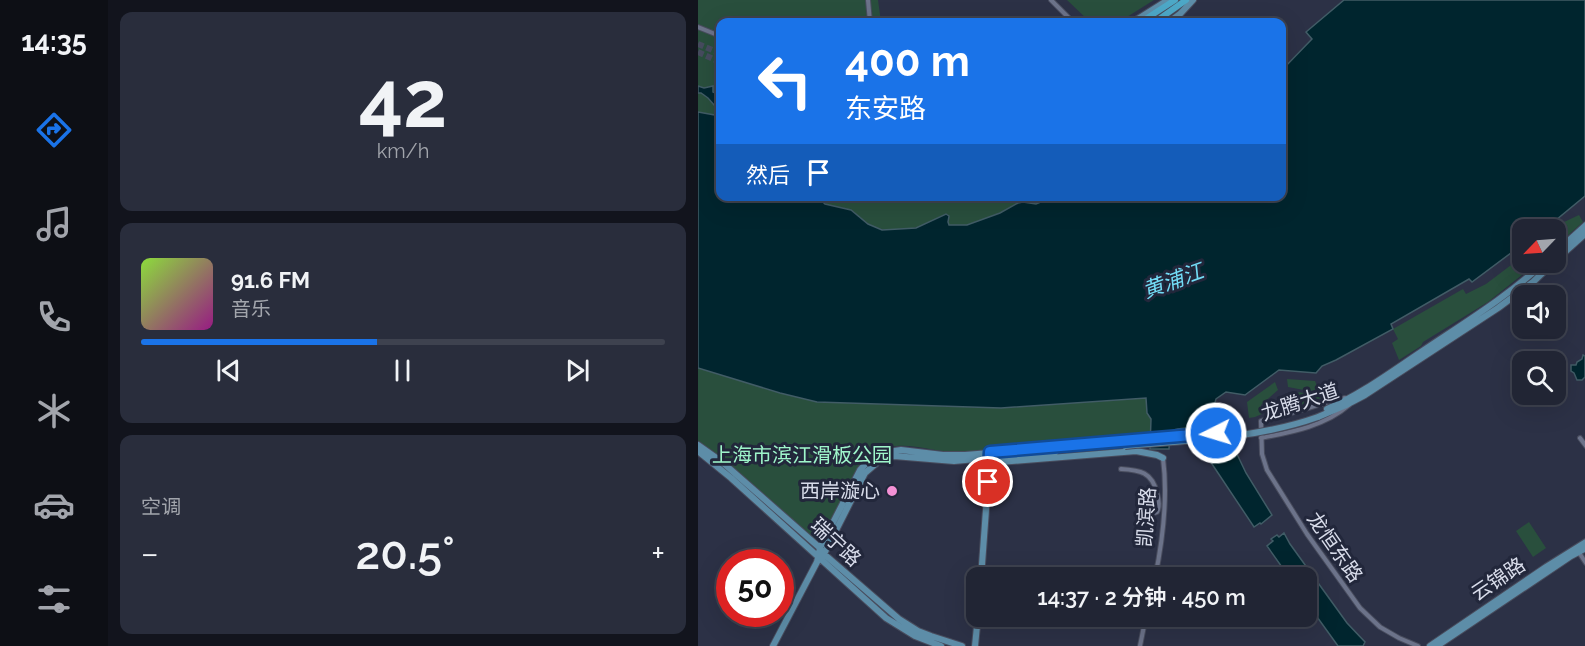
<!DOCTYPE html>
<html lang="zh">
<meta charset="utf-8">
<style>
body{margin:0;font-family:Raleway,"Noto Sans SC",sans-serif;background:#292d3c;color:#f1f3f6;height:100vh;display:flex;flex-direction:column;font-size:22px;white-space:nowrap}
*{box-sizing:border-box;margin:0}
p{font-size:20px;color:#a2a5ac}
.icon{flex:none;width:33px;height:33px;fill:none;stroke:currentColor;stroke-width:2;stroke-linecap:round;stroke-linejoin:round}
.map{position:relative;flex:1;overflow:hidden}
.side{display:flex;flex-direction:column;gap:12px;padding:12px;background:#12141d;width:590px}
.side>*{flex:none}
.top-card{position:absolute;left:18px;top:18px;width:570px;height:183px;border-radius:12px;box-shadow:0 6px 24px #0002,0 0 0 2px #3e424f;background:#1a73e8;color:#fff;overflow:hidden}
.needle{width:39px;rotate:245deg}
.controls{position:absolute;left:814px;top:219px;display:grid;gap:12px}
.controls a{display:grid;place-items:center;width:54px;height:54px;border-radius:12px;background:#212534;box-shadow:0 6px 24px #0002,0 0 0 2px #3e424f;font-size:30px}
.speed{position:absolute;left:18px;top:549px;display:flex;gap:12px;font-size:30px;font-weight:700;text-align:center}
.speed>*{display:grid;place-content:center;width:78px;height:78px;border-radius:50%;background:#212534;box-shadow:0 6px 24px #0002,0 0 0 2px #3e424f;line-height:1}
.speed .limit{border:9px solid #d22;background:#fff;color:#111}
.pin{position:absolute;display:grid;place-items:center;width:51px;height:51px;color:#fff;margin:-26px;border:3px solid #fff;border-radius:50%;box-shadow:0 2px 6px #0007}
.me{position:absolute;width:66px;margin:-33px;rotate:265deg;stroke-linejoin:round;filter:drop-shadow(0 0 4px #0008)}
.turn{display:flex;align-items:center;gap:21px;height:126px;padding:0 30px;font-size:27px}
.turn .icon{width:78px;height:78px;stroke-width:2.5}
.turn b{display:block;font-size:42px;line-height:51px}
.then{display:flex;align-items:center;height:57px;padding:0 30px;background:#0003;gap:12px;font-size:22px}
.big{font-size:45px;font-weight:600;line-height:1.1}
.side .tile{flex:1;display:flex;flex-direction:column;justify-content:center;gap:9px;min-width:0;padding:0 21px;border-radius:12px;background:#292d3c}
.side .dial{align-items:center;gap:0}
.dial b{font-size:78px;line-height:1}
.song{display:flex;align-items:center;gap:18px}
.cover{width:72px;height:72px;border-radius:9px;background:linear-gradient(135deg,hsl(90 70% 55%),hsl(310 70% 35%))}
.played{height:6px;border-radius:3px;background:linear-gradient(90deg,#1a73e8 45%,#3e424f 45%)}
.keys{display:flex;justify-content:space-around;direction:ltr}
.heat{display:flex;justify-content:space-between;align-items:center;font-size:33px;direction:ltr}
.trip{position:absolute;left:268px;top:567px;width:351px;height:60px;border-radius:12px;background:#212534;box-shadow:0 6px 24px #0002,0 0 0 2px #3e424f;font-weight:600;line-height:60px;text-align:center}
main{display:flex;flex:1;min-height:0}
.tabs{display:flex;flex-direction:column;width:108px;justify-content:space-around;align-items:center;background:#0d0f15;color:#a2a5ac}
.tabs .icon{width:42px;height:42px}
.tabs .selected{color:#1a73e8}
.tabs b{font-size:27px;color:#f1f3f6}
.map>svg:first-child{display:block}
</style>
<main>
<nav class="tabs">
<b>14:35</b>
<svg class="icon selected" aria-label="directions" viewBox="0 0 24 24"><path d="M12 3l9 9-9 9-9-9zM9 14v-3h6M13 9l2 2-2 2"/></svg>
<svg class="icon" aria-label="music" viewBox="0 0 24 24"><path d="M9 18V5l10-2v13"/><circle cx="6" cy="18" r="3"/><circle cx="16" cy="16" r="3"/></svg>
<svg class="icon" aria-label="phone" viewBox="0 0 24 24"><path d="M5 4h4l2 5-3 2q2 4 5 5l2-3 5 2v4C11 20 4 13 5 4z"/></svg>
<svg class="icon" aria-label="climate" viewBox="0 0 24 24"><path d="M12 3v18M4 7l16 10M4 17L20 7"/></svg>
<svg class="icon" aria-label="car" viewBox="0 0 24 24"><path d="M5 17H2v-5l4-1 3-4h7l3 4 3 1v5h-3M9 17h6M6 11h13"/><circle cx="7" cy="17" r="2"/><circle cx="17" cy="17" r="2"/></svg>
<svg class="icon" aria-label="filters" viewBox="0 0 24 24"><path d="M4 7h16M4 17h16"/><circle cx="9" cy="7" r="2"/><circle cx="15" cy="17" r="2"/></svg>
</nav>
<section class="side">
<div class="tile dial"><b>42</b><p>km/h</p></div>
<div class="tile">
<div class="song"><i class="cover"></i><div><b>91.6 FM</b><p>音乐</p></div></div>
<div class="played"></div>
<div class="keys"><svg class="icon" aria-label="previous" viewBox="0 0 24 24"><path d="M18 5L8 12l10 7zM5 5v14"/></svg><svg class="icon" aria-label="pause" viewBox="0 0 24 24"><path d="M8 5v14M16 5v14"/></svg><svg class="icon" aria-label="next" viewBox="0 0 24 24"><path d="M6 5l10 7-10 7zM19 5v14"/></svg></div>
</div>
<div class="tile"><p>空调</p>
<div class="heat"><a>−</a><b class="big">20.5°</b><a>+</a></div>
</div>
</section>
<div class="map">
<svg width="888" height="646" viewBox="0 0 888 646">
<rect width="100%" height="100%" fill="#2c3146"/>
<!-- green -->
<path fill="#294f3d" d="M0 0H180L183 22H22V116L0 112Z
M369 0H456L421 22H392Z
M120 197H355L338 204 325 202 320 203 302 213 269 225H251L248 214C239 217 232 223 223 226 212 230 187 232 177 227 166 223 160 213 149 209 139 205 127 207 120 197Z
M881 215 885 222 858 246 857 229 866 222Z
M825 256V262L839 263 790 302 725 342 723 346 701 360 694 343 700 339 695 329 765 289 768 294 788 284Z
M0 368 82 393 119 402 303 408 449 398V413L453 419V435L262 453C222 451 190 431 160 468L127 536 121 540 116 539 22 456 0 441Z
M589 379 617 381 624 398 616 400 611 391 590 387Z
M577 382 580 390 563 405 564 414 557 417 551 418 549 402Z
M601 392 609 394 613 402 568 415 567 406 573 400 577 402 574 405 578 411 602 404 603 397 597 396Z
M831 522 848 548 835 557 818 531Z"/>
<!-- water -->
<path fill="#00252e" stroke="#415c66" stroke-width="1.5" d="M646 0H887V196L847 229 825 230V244L774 282 771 279 693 324 695 329 638 360 624 366 618 373 581 370 547 395 528 392 518 399 516 406 548 473 574 515 563 524 562 523 556 527 510 458 495 430C490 427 477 428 472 432L471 449H452L453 419 449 413 448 398 303 408 119 402 82 393 0 368V112L22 116V196L120 197 127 204 153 210 170 224 184 230 218 228 248 214 251 216 250 222 251 225H269L302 213 320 203 325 202 338 204 355 197 584 196V70L614 39 608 32Z
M0 86 6 88 15 86V92L22 95V107L17 106 10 98 3 93H0Z
M885 355 887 356V377L884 380H879L876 373 873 371V365H878L879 362 884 359Z
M586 533 592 544 649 623 667 642 665 646H640L609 603V578L591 577 569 546 575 541 573 539 579 535 581 537Z"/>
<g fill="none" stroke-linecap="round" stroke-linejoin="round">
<!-- primary-tunnel -->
<path stroke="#464b5f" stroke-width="6" stroke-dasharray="6 3" stroke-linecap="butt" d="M0 44 22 53
M0 52 22 62"/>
<defs>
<path id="street" d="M170 0 172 22
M353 0 375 22
M0 27 22 36
M647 398C618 404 592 415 563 421L564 454 569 470 609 534 662 608 682 627 701 638 720 646
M563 438C594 432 627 426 651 405
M882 438 888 446
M423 469C442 470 454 472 459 493 461 500 462 506 459 512L444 517
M880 551 888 563
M457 578C465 539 470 497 465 458
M442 646 448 616"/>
<path id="secondary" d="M435 22 470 0
M471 22 482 14 495 0
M858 252 888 225
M858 260 888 233
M629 409C662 395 693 372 723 352 766 323 809 297 847 262
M620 417 648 405 667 395 800 308 835 282 856 262
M0 445 24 462 122 548 126 554 201 619 220 631 233 636 264 646
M0 451 33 478 188 618 217 636 243 646
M296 460 302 462 438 451 459 455 465 458
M121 558 126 554 167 473 181 461 196 456 256 461 357 452
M283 578 292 455
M75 646 119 562 122 548 162 470 172 459 183 453 203 450 245 455H267L426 442
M277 646 280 616
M732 646 848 567 888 542
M739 646 873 556 888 548"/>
<path id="primary" d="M443 22 477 0
M457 22 488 0"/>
</defs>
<!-- street casing -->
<use href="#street" stroke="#484c5d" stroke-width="6"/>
<!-- secondary casing -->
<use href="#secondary" stroke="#484c5d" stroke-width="8"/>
<!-- primary casing -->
<use href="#primary" stroke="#484c5d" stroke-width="8"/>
<!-- street -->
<use href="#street" stroke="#6c738a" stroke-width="4"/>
<!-- secondary -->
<use href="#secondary" stroke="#5d8da8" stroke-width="6"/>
<!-- primary -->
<use href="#primary" stroke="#4da8c7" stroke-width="6"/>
<defs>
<path id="secondary-bridge" d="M427 446C491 440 558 439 620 417"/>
</defs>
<!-- secondary-bridge casing -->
<use href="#secondary-bridge" stroke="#484c5d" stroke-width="8" stroke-linecap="butt"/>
<!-- secondary-bridge -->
<use href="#secondary-bridge" stroke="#5d8da8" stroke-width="6"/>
</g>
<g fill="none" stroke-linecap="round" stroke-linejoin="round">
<defs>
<path id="route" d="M290 482 292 452 518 433"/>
</defs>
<!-- route casing -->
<use href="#route" stroke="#114b97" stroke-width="15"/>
<!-- route -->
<use href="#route" stroke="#1a73e8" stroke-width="10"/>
</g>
<!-- markers -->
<circle fill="#f391d5" stroke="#22273b" stroke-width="2" cx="194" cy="491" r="6"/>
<g text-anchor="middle" stroke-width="6" stroke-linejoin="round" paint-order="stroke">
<!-- street labels -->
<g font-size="20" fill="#d8dcea" stroke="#22273b">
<text transform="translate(602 402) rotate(-18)" y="7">龙腾大道</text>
<text transform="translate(448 517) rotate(-86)" y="7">凯滨路</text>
<text transform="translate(138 542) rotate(43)" y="7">瑞宁路</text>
<text transform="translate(637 547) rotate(55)" y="7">龙恒东路</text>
<text transform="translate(800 579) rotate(-34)" y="7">云锦路</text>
</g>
<!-- park labels -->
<g font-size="20" fill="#9ef5ca" stroke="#22273b">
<text x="104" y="462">上海市滨江滑板公园</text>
</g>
<!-- poi labels -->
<g font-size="20" fill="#d8dcea" stroke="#22273b" text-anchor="end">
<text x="182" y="498">西岸漩心</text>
</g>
<!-- water labels -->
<g font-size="21" font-style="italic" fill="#72dbf5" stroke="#22273b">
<text transform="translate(475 281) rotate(-20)" y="7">黄浦江</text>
</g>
</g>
</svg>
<div class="controls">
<a><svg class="needle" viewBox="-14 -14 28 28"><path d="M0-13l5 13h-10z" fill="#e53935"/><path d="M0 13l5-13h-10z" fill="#a2a5ac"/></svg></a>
<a><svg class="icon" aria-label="sound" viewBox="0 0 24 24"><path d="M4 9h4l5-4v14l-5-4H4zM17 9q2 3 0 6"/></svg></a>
<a><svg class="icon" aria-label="search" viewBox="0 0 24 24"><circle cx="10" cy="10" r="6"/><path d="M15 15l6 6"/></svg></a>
</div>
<div class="speed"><div class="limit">50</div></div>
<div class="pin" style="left:290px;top:482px;background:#d93025"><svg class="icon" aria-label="arrive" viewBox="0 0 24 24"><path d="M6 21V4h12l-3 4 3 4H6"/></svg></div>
<svg class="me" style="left:518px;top:433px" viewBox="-20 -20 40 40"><circle r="17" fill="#1a73e8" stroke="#fff" stroke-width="3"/><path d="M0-11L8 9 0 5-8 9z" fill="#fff"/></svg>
<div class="trip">14:37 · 2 分钟 · 450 m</div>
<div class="top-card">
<div class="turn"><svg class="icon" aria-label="left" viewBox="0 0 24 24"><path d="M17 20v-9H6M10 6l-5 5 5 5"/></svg><div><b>400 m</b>东安路</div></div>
<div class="then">然后<svg class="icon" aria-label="arrive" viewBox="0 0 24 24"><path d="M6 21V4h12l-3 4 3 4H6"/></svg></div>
</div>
</div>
</main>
